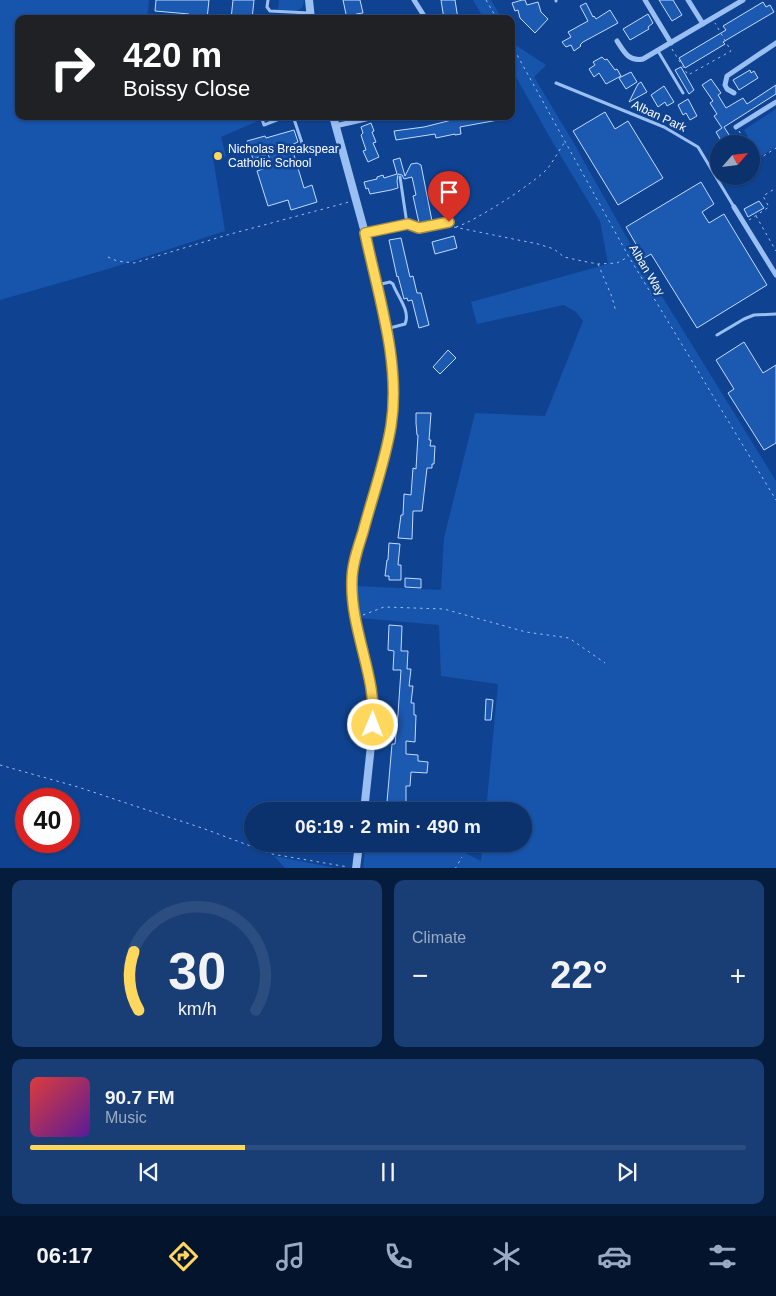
<!DOCTYPE html>
<meta charset="utf-8">
<style>
body{margin:0;font-family:Helvetica,sans-serif;background:#193e75;color:#f1f3f6;height:100vh;display:flex;flex-direction:column;font-size:19px;white-space:nowrap}
*{box-sizing:border-box;margin:0}
p{font-size:16px;color:#9aaac2}
.icon{flex:none;width:28px;height:28px;fill:none;stroke:currentColor;stroke-width:2;stroke-linecap:round;stroke-linejoin:round}
.map{position:relative;height:868px;overflow:hidden}
.details{display:flex;flex-direction:column;gap:12px;padding:12px;background:#061c3c;flex:1}
.details>*{flex:none}
.banner{position:absolute;left:15px;top:15px;width:500px;height:105px;border-radius:10px;box-shadow:0 1px 4px #0004,0 0 0 1px #2b4d80;background:#202124;color:#fff;overflow:hidden}
.needle{width:32px;rotate:62deg}
.fabs{position:absolute;left:710px;top:135px;display:grid;gap:10px}
.fabs a{display:grid;place-items:center;width:50px;height:50px;border-radius:50%;background:#0b326d;box-shadow:0 1px 4px #0004,0 0 0 1px #2b4d80;font-size:25px}
.speed{position:absolute;left:15px;top:788px;display:flex;gap:10px;font-size:25px;font-weight:700;text-align:center}
.speed>*{display:grid;place-content:center;width:65px;height:65px;border-radius:50%;background:#0b326d;box-shadow:0 1px 4px #0004,0 0 0 1px #2b4d80;line-height:1}
.speed .limit{border:8px solid #d22;background:#fff;color:#111}
.pin{position:absolute;display:grid;place-items:center;width:42px;height:42px;color:#fff;margin:-51px -21px;border-radius:50% 50% 50% 0;rotate:-45deg;box-shadow:0 0 5px #0007}
.pin .icon{rotate:45deg}
.me{position:absolute;width:55px;margin:-28px;rotate:1deg;stroke-linejoin:round;filter:drop-shadow(0 0 4px #0008)}
.turn{display:flex;align-items:center;gap:18px;height:105px;padding:0 25px;font-size:22px}
.turn .icon{width:65px;height:65px;stroke-width:2.5}
.turn b{display:block;font-size:35px;line-height:42px}
.big{font-size:38px;font-weight:700;line-height:1.1}
.details .widget{flex:1;display:flex;flex-direction:column;justify-content:center;gap:8px;min-width:0;padding:0 18px;border-radius:10px;background:#193e75}
.details .dial{align-items:center;gap:0}
.dial svg{height:130px;overflow:visible;fill:none;stroke:#2b4d80;stroke-width:7;stroke-linecap:round;text-anchor:middle}
.dial text{fill:#f1f3f6;stroke:none}
.song{display:flex;align-items:center;gap:15px}
.cover{width:60px;height:60px;border-radius:8px;background:linear-gradient(135deg,hsl(0 70% 55%),hsl(270 70% 35%))}
.played{height:5px;border-radius:2px;background:linear-gradient(90deg,#ffd75c 30%,#2b4d80 30%)}
.keys{display:flex;justify-content:space-around;direction:ltr}
.heat{display:flex;justify-content:space-between;align-items:center;font-size:28px;direction:ltr}
.details .tiles{flex:1;display:grid;gap:12px;grid-template-columns:1fr 1fr}
.widget:last-child{grid-column:span 2}
.trip{position:absolute;left:244px;top:802px;width:288px;height:50px;border-radius:25px;background:#0b326d;box-shadow:0 1px 4px #0004,0 0 0 1px #2b4d80;font-weight:700;line-height:50px;text-align:center}
.menu{display:flex;height:80px;justify-content:space-around;align-items:center;background:#04142c;color:#9aaac2}
.menu .icon{width:35px;height:35px}
.menu .selected{color:#ffd75c}
.menu b{font-size:22px;color:#f1f3f6}
.map>svg:first-child{display:block}
</style>
<div class="map">
<svg width="776" height="869" viewBox="0 0 776 869">
<rect width="100%" height="100%" fill="#0f4391"/>
<!-- green -->
<path fill="#1754ac" d="M0 0H149L147 18 128 16V19H19V116H269L221 137 226 156 213 158 225 231 108 269 0 300Z
M279 0H304C304 15 289 11 278 10Z
M473 0H491L502 19H484Z
M511 36 517 46 546 65 534 77 572 140 636 254 776 481V868H363L366 844H447L481 861 483 844H522V811H486L498 684 441 676 439 625 360 618 357 586 441 590 444 538 475 413 545 416 583 321 576 312 564 305 477 324 471 302 608 264 600 221 553 143 511 68Z
M776 109V147L757 158 751 149V144H748L745 138 748 136 744 130Z
M274 856 336 868H285Z"/>
<!-- building -->
<path fill="#1c59b1" stroke="#c1dafe" d="M156 0H209L207 19H189V14L155 11Z
M233 0H254L252 19H231Z
M343 0H360L363 13 356 14 357 19H347Z
M441 0H455L458 19H444Z
M522 0H525L527 5 538 2 541 12 548 19 535 33 520 18 518 10 515 11 512 3Z
M659 0H673L682 15 672 21Z
M763 2 766 7 770 5 774 12 723 42 725 44 685 68 679 58 726 30 723 26Z
M586 3 593 17 594 16 596 19 610 10 618 23 583 42 580 45 581 46 574 51 571 45 566 47 562 42 571 37 568 32 588 21 580 6Z
M648 14 653 23 648 27 649 29 630 40 623 29Z
M602 57 605 60 607 59 615 70 617 69 621 76 606 84 599 73 594 77 589 69 595 65 593 62Z
M681 67 694 90 689 94 675 70Z
M750 70 751 73 754 71 758 78 739 90 733 80Z
M631 72 637 82 626 89 619 78Z
M711 79 721 93 718 95 726 108 743 98 747 104 776 85V94L724 127 735 144H723L716 132 722 128 714 116 717 114 710 103 713 101 702 85Z
M641 82 647 92 629 102 638 84Z
M664 86 674 102 667 106 665 102 658 107 651 95Z
M688 99 697 116 690 120 686 113 683 115 678 105Z
M605 112 615 129 628 121 663 178 618 205 573 131Z
M450 116H459V118L498 116V120L460 127 461 134 455 135V134L436 138 435 134 396 140 394 131 424 127 448 121 451 120Z
M371 123 374 131 372 132 376 142 373 143 379 157 368 162 363 151 366 150 361 135 363 133 361 127Z
M294 130 298 142 291 145 304 188 312 185 317 202 291 210 288 200 268 206 257 171 272 166 268 154 253 159 247 141 265 136 266 138Z
M400 158 405 176 411 164 417 163 421 165 432 221 419 223 413 196 416 195 412 177 404 179 402 175 398 174 397 181 398 188 391 190 370 194 368 188 366 189 364 182 377 179V177L383 175 384 178 397 174 393 160Z
M701 182 714 204 702 212 709 223 724 214 767 285 697 328 651 254 644 258 626 227Z
M759 201 764 208 748 217 744 209Z
M454 236 457 248 435 254 432 242Z
M401 238 410 277 413 276 417 293H421L429 325 419 328 412 300 408 301 407 298 404 299 398 276 397 277 389 240Z
M744 342 763 373 776 365V443L764 450 728 393 734 389 716 360Z
M448 350 456 358 440 374 433 367Z
M416 413H431L429 440H431L430 446H435L434 464H432V468H427L422 511H413L412 539 398 538 401 515H403L404 494 411 495 413 468 416 469 418 435H417L416 423Z
M389 543 400 544 398 565H401V580H389V576H385L387 560H388Z
M405 578 421 579V588L405 587Z
M389 625 402 626 401 651H408L407 669H411L409 686H413L411 703H414V715H416L415 742 406 741V754L418 755V761L428 762 427 773 411 772 410 786H406V802H387L392 744H395L398 714 401 670H393L394 651 388 650Z
M486 699 493 700 491 720H485Z"/>
<g fill="none" stroke-linecap="round" stroke-linejoin="round">
<!-- path -->
<path stroke="#9abff3" stroke-width="1" stroke-dasharray="2.5 4" stroke-linecap="butt" d="M486 0 497 19
M511 44 629 257 776 500
M672 49 688 75 731 51 715 23
M739 131 747 144
M751 150 757 160 776 148
M756 216 776 251
M749 220 769 207 763 196 776 188
M454 227 538 244 554 249 564 257 582 261 598 264 617 263 628 257
M456 227C474 222 536 182 548 168 554 160 559 150 565 142
M108 257 117 261 134 263 227 235 349 202
M598 264 612 297 616 312
M363 615 384 607 444 609 526 632 569 638 605 663
M0 765 78 787 126 803 202 828 272 854 348 867
M455 869 462 857"/>
<!-- service -->
<path stroke="#9abff3" stroke-width="3" d="M268 0 267 7 270 11 309 13
M556 1V0
M658 51 683 93
M556 83 664 127 698 147 734 207
M261 116 264 125 287 116
M293 116 304 149
M400 177 407 224
M377 285 390 282 393 284C397 296 411 311 405 324L386 329
M717 335 744 319 754 315 776 314"/>
<!-- minor -->
<path stroke="#9abff3" stroke-width="5" d="M414 0 426 19
M645 0 671 43
M688 0 703 24
M617 41C624 52 629 62 643 59L743 0
M734 93 727 89 725 85 727 76 776 43
M335 126 379 116
M736 127 776 102
M734 207 776 275
M365 233 407 224 419 228 449 222"/>
<!-- tertiary -->
<path stroke="#9abff3" stroke-width="8" d="M309 0 311 19
M333 116 365 233 388 343 394 379V397L391 428 355 558 352 580 355 617 372 689 375 708 364 811
M356 869 359 844"/>
</g>
<g fill="none" stroke-linecap="round" stroke-linejoin="round">
<defs>
<path id="route" d="M373 725C377 676 350 630 352 580 352 564 358 548 363 532 372 498 385 462 391 426 401 363 378 295 365 233L408 224 419 228 449 222"/>
</defs>
<!-- route casing -->
<use href="#route" stroke="#a68c3c" stroke-width="12"/>
<!-- route -->
<use href="#route" stroke="#ffd75c" stroke-width="9"/>
</g>
<!-- markers -->
<circle fill="#ffd75c" stroke="#0f4391" stroke-width="2" cx="218" cy="156" r="5"/>
<g text-anchor="middle" stroke-width="5" stroke-linejoin="round" paint-order="stroke">
<!-- street labels -->
<g font-size="12" fill="#fff" stroke="#0f4391">
<text transform="translate(659 116) rotate(25)" y="4">Alban Park</text>
<text transform="translate(647 270) rotate(59)" y="4">Alban Way</text>
</g>
<!-- poi labels -->
<g font-size="12" fill="#fff" stroke="#0f4391" text-anchor="start">
<text x="228" y="153">Nicholas Breakspear<tspan x="228" dy="14">Catholic School</tspan></text>
</g>
</g>
</svg>
<div class="fabs">
<a><svg class="needle" viewBox="-14 -14 28 28"><path d="M0-13l5 13h-10z" fill="#e53935"/><path d="M0 13l5-13h-10z" fill="#9aaac2"/></svg></a>
</div>
<div class="speed"><div class="limit">40</div></div>
<div class="pin" style="left:449px;top:222px;background:#d93025"><svg class="icon" aria-label="arrive" viewBox="0 0 24 24"><path d="M6 21V4h12l-3 4 3 4H6"/></svg></div>
<svg class="me" style="left:373px;top:725px" viewBox="-20 -20 40 40"><circle r="17" fill="#ffd75c" stroke="#fff" stroke-width="3"/><path d="M0-11L8 9 0 5-8 9z" fill="#fff"/></svg>
<div class="trip">06:19 · 2 min · 490 m</div>
<div class="banner">
<div class="turn"><svg class="icon" aria-label="right" viewBox="0 0 24 24"><path d="M7 20v-9h11M14 6l5 5-5 5"/></svg><div><b>420 m</b>Boissy Close</div></div>
</div>
</div>
<section class="details">
<div class="tiles">
<div class="widget dial"><svg viewBox="0 0 100 80">
<path d="M14 69A42 42 0 1 1 86 69"/>
<path d="M14 69A42 42 0 0 1 11 33" stroke="#ffd75c"/>
<text x="50" y="56" font-size="32" font-weight="700">30</text>
<text x="50" y="72" font-size="11">km/h</text>
</svg></div>
<div class="widget"><p>Climate</p>
<div class="heat"><a>−</a><b class="big">22°</b><a>+</a></div>
</div>
<div class="widget">
<div class="song"><i class="cover"></i><div><b>90.7 FM</b><p>Music</p></div></div>
<div class="played"></div>
<div class="keys"><svg class="icon" aria-label="previous" viewBox="0 0 24 24"><path d="M18 5L8 12l10 7zM5 5v14"/></svg><svg class="icon" aria-label="pause" viewBox="0 0 24 24"><path d="M8 5v14M16 5v14"/></svg><svg class="icon" aria-label="next" viewBox="0 0 24 24"><path d="M6 5l10 7-10 7zM19 5v14"/></svg></div>
</div>
</div>
</section>
<nav class="menu">
<b>06:17</b>
<svg class="icon selected" aria-label="directions" viewBox="0 0 24 24"><path d="M12 3l9 9-9 9-9-9zM9 14v-3h6M13 9l2 2-2 2"/></svg>
<svg class="icon" aria-label="music" viewBox="0 0 24 24"><path d="M9 18V5l10-2v13"/><circle cx="6" cy="18" r="3"/><circle cx="16" cy="16" r="3"/></svg>
<svg class="icon" aria-label="phone" viewBox="0 0 24 24"><path d="M5 4h4l2 5-3 2q2 4 5 5l2-3 5 2v4C11 20 4 13 5 4z"/></svg>
<svg class="icon" aria-label="climate" viewBox="0 0 24 24"><path d="M12 3v18M4 7l16 10M4 17L20 7"/></svg>
<svg class="icon" aria-label="car" viewBox="0 0 24 24"><path d="M5 17H2v-5l4-1 3-4h7l3 4 3 1v5h-3M9 17h6M6 11h13"/><circle cx="7" cy="17" r="2"/><circle cx="17" cy="17" r="2"/></svg>
<svg class="icon" aria-label="filters" viewBox="0 0 24 24"><path d="M4 7h16M4 17h16"/><circle cx="9" cy="7" r="2"/><circle cx="15" cy="17" r="2"/></svg>
</nav>
